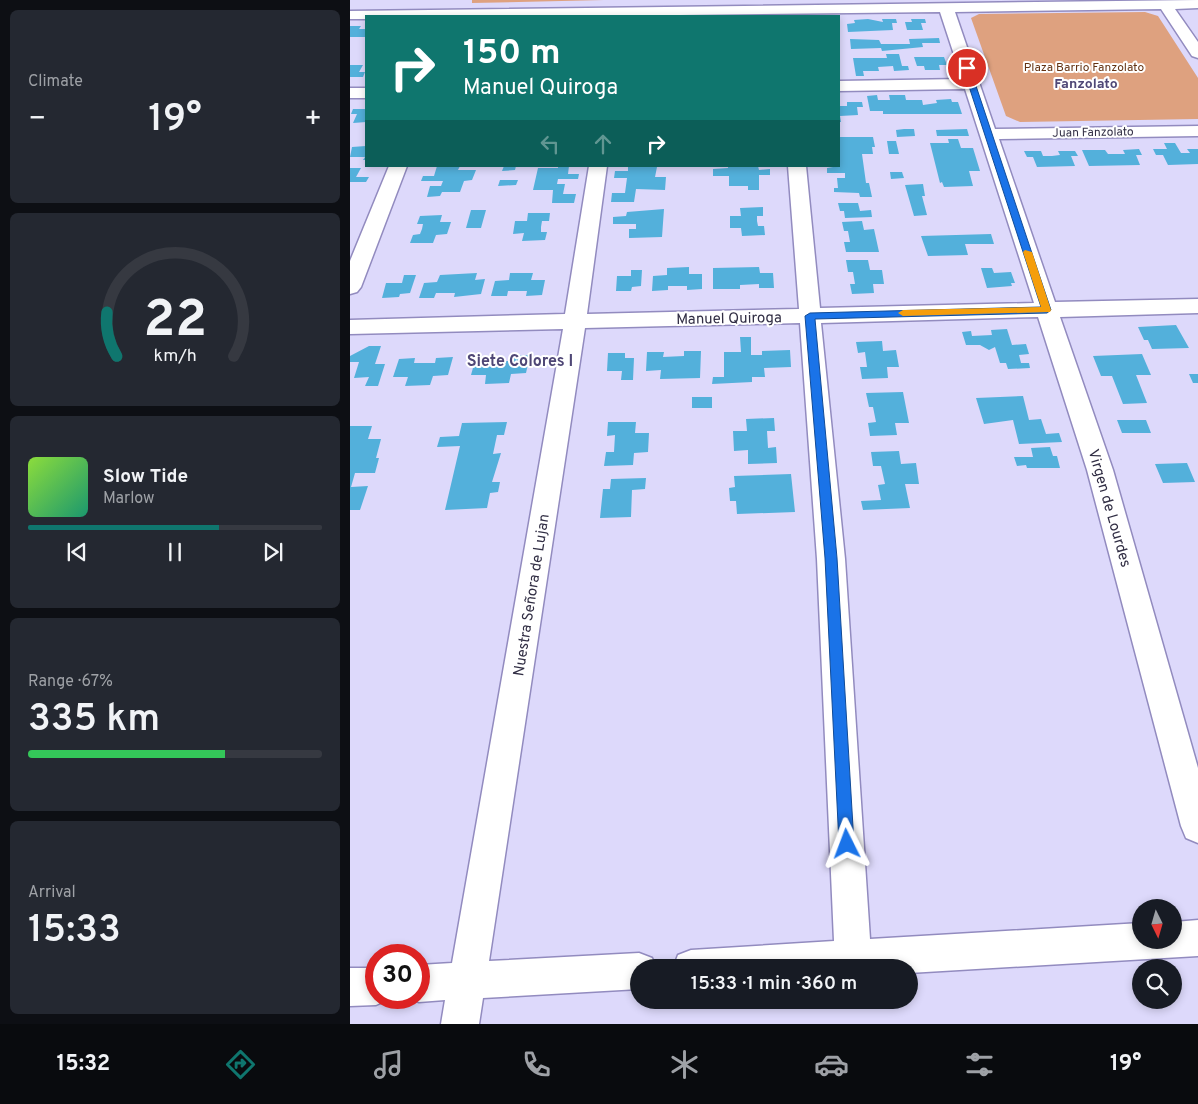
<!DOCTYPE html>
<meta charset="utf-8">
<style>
body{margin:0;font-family:Overpass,sans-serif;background:#242831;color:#f1f3f6;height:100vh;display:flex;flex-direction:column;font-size:19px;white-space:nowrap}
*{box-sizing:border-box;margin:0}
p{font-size:16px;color:#9ea1a6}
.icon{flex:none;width:28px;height:28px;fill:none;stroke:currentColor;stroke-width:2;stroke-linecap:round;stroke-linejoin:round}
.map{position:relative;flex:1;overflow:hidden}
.details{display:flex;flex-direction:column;gap:10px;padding:10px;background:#0d0f14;width:350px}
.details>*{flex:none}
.hud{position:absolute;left:15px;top:15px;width:475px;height:152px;border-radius:0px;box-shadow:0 2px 8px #0003;background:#0f766e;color:#fff;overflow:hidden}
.needle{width:32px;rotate:175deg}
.fabs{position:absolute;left:782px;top:899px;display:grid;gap:10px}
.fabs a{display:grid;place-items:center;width:50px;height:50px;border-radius:50%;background:#171b24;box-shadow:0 2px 8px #0003;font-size:25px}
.speed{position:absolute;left:15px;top:944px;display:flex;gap:10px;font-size:25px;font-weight:700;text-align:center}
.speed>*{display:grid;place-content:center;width:65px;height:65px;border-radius:50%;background:#171b24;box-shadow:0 2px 8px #0003;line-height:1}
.speed .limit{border:8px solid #d22;background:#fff;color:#111}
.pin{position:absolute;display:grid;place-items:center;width:42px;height:42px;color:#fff;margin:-21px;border:2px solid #fff;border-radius:50%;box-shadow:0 1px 5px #0007}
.me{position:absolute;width:55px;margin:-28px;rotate:357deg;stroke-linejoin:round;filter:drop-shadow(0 0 4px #0008)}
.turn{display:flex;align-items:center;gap:18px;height:105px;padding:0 15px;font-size:22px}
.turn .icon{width:65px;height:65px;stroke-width:2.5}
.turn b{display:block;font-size:35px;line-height:42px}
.lanes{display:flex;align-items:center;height:48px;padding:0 15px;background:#0003;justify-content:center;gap:25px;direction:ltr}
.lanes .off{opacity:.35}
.big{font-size:38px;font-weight:600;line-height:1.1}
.details .card{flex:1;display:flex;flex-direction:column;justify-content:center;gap:8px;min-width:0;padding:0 18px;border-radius:8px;background:#242831}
.details .dial{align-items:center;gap:0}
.dial svg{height:130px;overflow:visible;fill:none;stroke:#363941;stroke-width:7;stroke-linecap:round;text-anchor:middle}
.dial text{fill:#f1f3f6;stroke:none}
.song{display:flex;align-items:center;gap:15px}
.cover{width:60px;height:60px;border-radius:8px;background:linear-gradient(135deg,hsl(90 70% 55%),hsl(160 70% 35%))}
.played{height:5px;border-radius:2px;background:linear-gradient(90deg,#0f766e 65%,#363941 65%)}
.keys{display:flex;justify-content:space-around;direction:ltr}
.heat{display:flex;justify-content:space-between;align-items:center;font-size:28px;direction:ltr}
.charge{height:8px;border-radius:4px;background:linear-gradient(90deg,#34c759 67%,#363941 0)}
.trip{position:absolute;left:280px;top:959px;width:288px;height:50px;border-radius:25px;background:#171b24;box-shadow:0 2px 8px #0003;font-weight:600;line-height:50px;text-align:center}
.tabs{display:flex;height:80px;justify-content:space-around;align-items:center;background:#090b0e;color:#9ea1a6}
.tabs .icon{width:35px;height:35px}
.tabs .current{color:#0f766e}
.tabs b{font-size:22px;color:#f1f3f6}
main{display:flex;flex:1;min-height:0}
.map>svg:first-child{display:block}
</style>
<main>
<section class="details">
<div class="card"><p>Climate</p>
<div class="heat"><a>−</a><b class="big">19°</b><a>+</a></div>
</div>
<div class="card dial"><svg viewBox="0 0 100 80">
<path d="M14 69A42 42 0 1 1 86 69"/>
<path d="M14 69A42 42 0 0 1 8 42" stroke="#0f766e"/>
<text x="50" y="56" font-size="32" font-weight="700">22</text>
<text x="50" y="72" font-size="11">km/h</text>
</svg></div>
<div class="card">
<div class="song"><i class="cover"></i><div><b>Slow Tide</b><p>Marlow</p></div></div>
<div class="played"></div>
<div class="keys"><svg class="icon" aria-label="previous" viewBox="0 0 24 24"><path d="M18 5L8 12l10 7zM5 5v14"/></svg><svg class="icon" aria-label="pause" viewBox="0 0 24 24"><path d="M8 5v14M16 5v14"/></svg><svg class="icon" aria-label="next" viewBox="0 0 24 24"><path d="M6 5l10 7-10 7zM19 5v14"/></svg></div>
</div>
<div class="card"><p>Range · 67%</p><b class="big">335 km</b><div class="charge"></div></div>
<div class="card"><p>Arrival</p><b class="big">15:33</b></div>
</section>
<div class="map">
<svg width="848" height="1024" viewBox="0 0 848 1024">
<rect width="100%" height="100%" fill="#ddd9fb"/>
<!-- green -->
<path fill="#dea17f" d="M122 0H254L122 3Z
M795 12 808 16 848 78V119L670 122 656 116 621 18 629 14Z"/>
<!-- building -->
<path fill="#53b0db" d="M518 19 533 22 532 19H546L547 23H542L543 30 498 32 497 24 505 23 504 20Z
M561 19H575L576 23H571L573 30H557L555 22H562Z
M0 26H11L9 29H16V37H0Z
M589 38 590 43H572L573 47 532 51 531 48 501 49 500 39 529 40 531 44H560L559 39Z
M536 54H549L552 66H558L559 70 544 71 543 66 528 67 529 71H513L514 76H506L503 58H537Z
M564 57H594L597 65H589L590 70H575L574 66H567Z
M0 65H13L9 72H15L13 77H0Z
M527 95 528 100H540L539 95H555L556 100H572L573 105 587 103 586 100 601 99 602 102H608L612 114H533V111H520L517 96Z
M497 102H512L513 107H507L508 115 490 116 491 122H489V106H497Z
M3 109H16V122L3 123 7 114H1Z
M554 129H564L565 136 547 137 546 130Z
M617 129 619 136H587L586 130Z
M489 137H523L525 147H522L523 154H512L516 183H519L522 197H510L509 193 484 192V188H488L487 178H495V173H477V168L489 166Z
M598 139H608L611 148H623L630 171H619L623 186 594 187 592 182 590 183 580 143H599Z
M537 141H546L549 154H539Z
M814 143H825L831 153H840L837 149H848V164L818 165 813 155H806L803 149H817Z
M16 146V160H13L15 157H0L2 147Z
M789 149 792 155H786L790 165 739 166 732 150H755L758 154H775L773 150Z
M674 151H691L693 156H702L710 155 708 151H725L728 156H721L725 166 687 167 683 157H677Z
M87 166H110L108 170H126L122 180 114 181 110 192H92L90 196 77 197 80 186H91L93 181H71L73 176H84Z
M154 166H166L165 170 152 171Z
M208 166H219L218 174H229L228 179H208L207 184H215L213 194H226L224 203H202L203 190H183L188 168H208Z
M278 166 307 167 305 177H316L315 190 286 189 284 202H261L262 193H275L277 178H264L265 171H278Z
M378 166H408L409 170 420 169V175H409V190H398V186H379V176H363V169L378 168Z
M0 168H11L6 177H19L16 182H0Z
M540 172H552L554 178 541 179Z
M150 180H168L166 185 148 186Z
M573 184 575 196H572L577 215 564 216 555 185Z
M488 203H508L510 211 521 210 522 217 495 218 494 211H490Z
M413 207V216H407V221L408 226H414L415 235 392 236 391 228H380V216H391L390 208Z
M314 209 312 237 279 238V229H286V224H263V217L276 216 277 212Z
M121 210H136L131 228H116Z
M178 213H200L199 221H192L191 227V232H197L195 240 172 241 174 233 163 234 165 221H177Z
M92 215 90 222H101L97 234 86 235 83 243H60L63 235 70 234 72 229 73 224H67L70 216Z
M512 221 514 230 524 229 529 252H496L494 242H500L498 231H494L492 222Z
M641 234 644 244H615L618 255 578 256 571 236Z
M496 260H518L520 270H532L534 284H523L524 293 502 294 500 284H505L503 272H498Z
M339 267V274H352V289L337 290V286H318V290L302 291 303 276 317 275V268Z
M409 267 410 273H423L424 288H409V284L390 285V289H363V268Z
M631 268H642L644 273 661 272 665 283H661L662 286 637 288Z
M281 270H292L291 286 282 287 281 291H266L267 276H281Z
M127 273 125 280 135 279 131 294 104 297 105 293H86L84 298H69L74 283 87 282 90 275Z
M160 273H183L181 280H195L192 295 176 296 177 291H158L157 296H141L145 281 159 280Z
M54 275H66L60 293 50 294 49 297 32 298 36 283H52Z
M826 325 839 348 802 349 798 340H794L788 327Z
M657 329 662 345 676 344 679 354 669 355 671 363H679L680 368 658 369 656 363H650L645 347 639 350 630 345H616L612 332 621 331 622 336 642 335 641 330Z
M390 337H401V355H412V351L440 350 441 367 414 368 415 377H402V382L362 384 363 377H374V352H391Z
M532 341 533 351 546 350 549 367H537L538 378 512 379 510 367H517L515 352 508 353 506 342Z
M19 346H31L25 364H35L28 386H15L19 377 4 378 9 362H0V356Z
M334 351H351L350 378 310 379 311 370 296 371 297 352H314L313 357 334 356Z
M258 353H275V358H284L283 380H271L272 371H257Z
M792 354 801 375H786L797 403 773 404 762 376H751L743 356Z
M180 355 176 373 161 374 159 383 135 384 136 375H121L126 357 142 356 141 361H162L163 356Z
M103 357 98 375 83 376 80 385 55 386 58 377H43L49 359 65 358 64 363H85L86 358Z
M839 374H848V383H843Z
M553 392 559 423H545L547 435 520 436 518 423 526 422 523 407H519L516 393Z
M673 396 679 420 691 419 696 434 709 433 712 442 669 444 663 420 634 424 626 398Z
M342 397H362V408H342Z
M424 418 425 431H417L418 448 426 447 427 463 398 464V450L384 451 383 431H397L396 419Z
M767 420H796L801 433H772Z
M157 422 154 435H147L143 454 151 453 142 482H150L148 492 140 493 137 508 95 510 110 446 87 447 90 437 109 436 112 423Z
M258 422H286L285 433H299L298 452 284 453 283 465 254 466 256 452H264L265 435 257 436Z
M0 426H22L18 439H31L26 458H29L25 473H5L1 487 18 486 10 510H0Z
M700 447 703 456H707L710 468H677L676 465 667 466 664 457H683L681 448Z
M549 451 551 464 566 463 569 484H555L560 508 513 510 511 501 531 500 528 485 535 484 531 466H523L521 452Z
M837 463 845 482 813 483 805 464Z
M441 474 445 512 387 514 386 501H380L379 488 385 487 384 476Z
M296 478 295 489 282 490 281 517 250 518 253 489H260L261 479Z"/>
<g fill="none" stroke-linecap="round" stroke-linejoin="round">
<defs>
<path id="minor" d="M848 0V8L825 9 848 42V58L842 56 811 9 605 12 645 129 848 126V136L649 139 705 302 848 299V313L710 317 763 470 848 768V843L836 838 831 826 737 470 688 317 471 323 495 559 520 939 791 923V940H824V922L848 920V956L559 973V968H323L328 955 341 950 484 941 467 559 450 323 235 328 139 961 289 953 302 958 306 968H289V989L133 998 129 1024H91L95 1000 69 1002 59 998H69V965L102 963 213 329 0 334V320L215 314 239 166H257L237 314 449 309 438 166H456L470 308 684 303 615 89 489 91V81L612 79 590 12 245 16H16V19H0V11Z
M0 88H16V98H0Z
M39 166H57L11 287 7 292 0 294V261Z
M0 968H26V998H40L39 999 26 1005 0 1006Z"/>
</defs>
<!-- minor casing -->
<use href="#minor" stroke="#928bbf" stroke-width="3"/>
<!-- minor -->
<use href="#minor" fill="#fff" fill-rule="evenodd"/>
</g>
<!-- route -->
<path fill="#1a73e8" stroke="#114b97" d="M617 66 620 68 701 310 697 313 465 319 487 558 504 844 502 849 497 851 491 849 489 844 475 558 455 316 460 313 691 307 613 68Z"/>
<!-- slow -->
<path fill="#f59e0b" d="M675 250 682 252 701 310 700 312 553 316 548 313 553 310 691 307 673 252Z"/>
<g text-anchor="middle" stroke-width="4" stroke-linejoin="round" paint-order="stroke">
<!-- far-park labels -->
<g font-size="12" fill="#633212" stroke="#fff">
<text x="734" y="71">Plaza Barrio Fanzolato</text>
</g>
<!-- far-street labels -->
<g font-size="12" fill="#312e44" stroke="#fff">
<text transform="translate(743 132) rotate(-1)" y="4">Juan Fanzolato</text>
</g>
<!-- far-neighbourhood labels -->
<g font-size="14" font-weight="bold" fill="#4f4776" stroke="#fff">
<text x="736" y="88">Fanzolato</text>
</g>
<!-- street labels -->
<g font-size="15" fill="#312e44" stroke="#fff">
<text transform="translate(379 318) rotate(-1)" y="5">Manuel Quiroga</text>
<text transform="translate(760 508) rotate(74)" y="5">Virgen de Lourdes</text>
<text transform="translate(181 595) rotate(-81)" y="5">Nuestra Señora de Lujan</text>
</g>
<!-- neighbourhood labels -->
<g font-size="16" font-weight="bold" fill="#4f4776" stroke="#fff">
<text x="170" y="366">Siete Colores I</text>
</g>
</g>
</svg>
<div class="fabs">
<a><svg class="needle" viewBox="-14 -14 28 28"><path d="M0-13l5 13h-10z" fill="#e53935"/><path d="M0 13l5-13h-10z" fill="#9ea1a6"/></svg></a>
<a><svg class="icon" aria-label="search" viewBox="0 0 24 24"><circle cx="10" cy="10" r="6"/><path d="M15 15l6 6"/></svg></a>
</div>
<div class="speed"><div class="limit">30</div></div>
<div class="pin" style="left:617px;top:68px;background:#d93025"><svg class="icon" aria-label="arrive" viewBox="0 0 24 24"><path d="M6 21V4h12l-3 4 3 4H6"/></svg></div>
<svg class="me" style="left:497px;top:844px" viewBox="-20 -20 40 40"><path d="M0-17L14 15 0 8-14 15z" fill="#1a73e8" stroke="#fff" stroke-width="4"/></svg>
<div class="trip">15:33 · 1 min · 360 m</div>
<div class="hud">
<div class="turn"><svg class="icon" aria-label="right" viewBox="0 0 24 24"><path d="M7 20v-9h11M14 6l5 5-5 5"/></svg><div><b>150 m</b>Manuel Quiroga</div></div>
<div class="lanes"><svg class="icon off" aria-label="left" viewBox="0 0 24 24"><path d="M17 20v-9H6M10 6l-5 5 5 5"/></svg><svg class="icon off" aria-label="ahead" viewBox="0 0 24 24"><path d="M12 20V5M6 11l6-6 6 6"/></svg><svg class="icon" aria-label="right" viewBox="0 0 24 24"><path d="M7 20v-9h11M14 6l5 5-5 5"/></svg></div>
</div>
</div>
</main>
<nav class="tabs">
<b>15:32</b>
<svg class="icon current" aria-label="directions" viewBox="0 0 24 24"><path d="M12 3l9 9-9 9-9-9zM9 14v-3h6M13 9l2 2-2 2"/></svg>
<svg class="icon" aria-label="music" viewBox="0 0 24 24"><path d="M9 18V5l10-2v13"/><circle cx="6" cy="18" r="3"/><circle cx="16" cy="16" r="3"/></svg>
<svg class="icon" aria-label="phone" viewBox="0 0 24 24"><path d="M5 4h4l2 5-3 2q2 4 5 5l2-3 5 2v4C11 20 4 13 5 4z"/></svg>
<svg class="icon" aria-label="climate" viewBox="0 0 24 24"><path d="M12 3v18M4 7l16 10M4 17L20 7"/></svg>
<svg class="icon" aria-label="car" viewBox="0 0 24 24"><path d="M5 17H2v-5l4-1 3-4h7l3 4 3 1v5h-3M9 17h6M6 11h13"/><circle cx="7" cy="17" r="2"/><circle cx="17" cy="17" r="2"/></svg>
<svg class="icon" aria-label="filters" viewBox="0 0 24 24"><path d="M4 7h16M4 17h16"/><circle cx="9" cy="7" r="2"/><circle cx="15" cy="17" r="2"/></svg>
<b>19°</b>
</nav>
